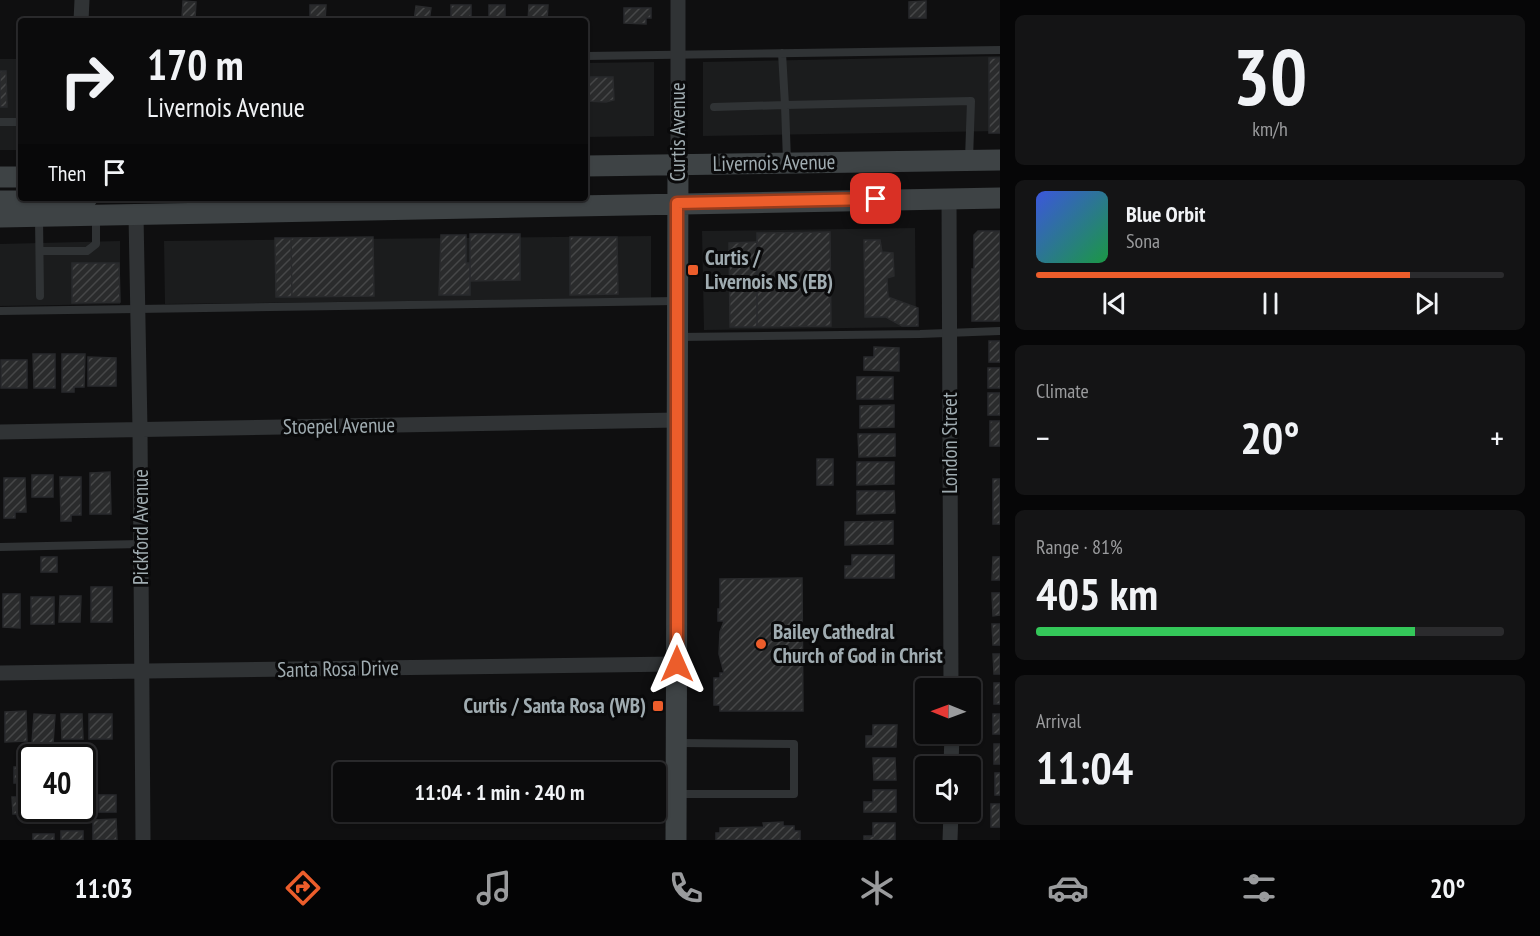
<!DOCTYPE html>
<meta charset="utf-8">
<style>
body{margin:0;font-family:"PT Sans Narrow",sans-serif;background:#141415;color:#f1f3f6;height:100vh;display:flex;flex-direction:column;font-size:22px;white-space:nowrap}
*{box-sizing:border-box;margin:0}
p{font-size:20px;color:#9a9b9d}
.icon{flex:none;width:33px;height:33px;fill:none;stroke:currentColor;stroke-width:2;stroke-linecap:round;stroke-linejoin:round}
.map{position:relative;flex:1;overflow:hidden}
.drawer{display:flex;flex-direction:column;gap:15px;padding:15px;background:#060607;width:540px}
.drawer>*{flex:none}
.banner{position:absolute;left:18px;top:18px;width:570px;height:183px;border-radius:6px;box-shadow:0 2px 4px #0004,0 0 0 2px #2b2b2d;background:#0b0b0c;color:#f1f3f6;overflow:hidden}
.needle{width:39px;rotate:271deg}
.controls{position:absolute;left:915px;top:678px;display:grid;gap:12px}
.controls a{display:grid;place-items:center;width:66px;height:66px;border-radius:6px;background:#0b0b0c;box-shadow:0 2px 4px #0004,0 0 0 2px #2b2b2d;font-size:30px}
.speed{position:absolute;left:18px;top:744px;display:flex;gap:12px;font-size:30px;font-weight:700;text-align:center}
.speed>*{display:grid;place-content:center;width:78px;height:78px;border-radius:50%;background:#0b0b0c;box-shadow:0 2px 4px #0004,0 0 0 2px #2b2b2d;line-height:1}
.speed .limit{border:3px solid #111;border-radius:9px;background:#fff;color:#111}
.pin{position:absolute;display:grid;place-items:center;width:51px;height:51px;color:#fff;margin:-26px;border-radius:12px;box-shadow:0 3px 9px #0006}
.me{position:absolute;width:66px;margin:-33px;rotate:0deg;stroke-linejoin:round;filter:drop-shadow(0 0 4px #0008)}
.turn{display:flex;align-items:center;gap:21px;height:126px;padding:0 30px;font-size:27px}
.turn .icon{width:78px;height:78px;stroke-width:2.5}
.turn b{display:block;font-size:42px;line-height:51px}
.then{display:flex;align-items:center;height:57px;padding:0 30px;background:#0003;gap:12px;font-size:22px}
.big{font-size:45px;font-weight:800;line-height:1.1}
.drawer .widget{flex:1;display:flex;flex-direction:column;justify-content:center;gap:9px;min-width:0;padding:0 21px;border-radius:9px;background:#141415}
.drawer .dial{align-items:center;gap:0}
.dial b{font-size:78px;line-height:1}
.song{display:flex;align-items:center;gap:18px}
.cover{width:72px;height:72px;border-radius:9px;background:linear-gradient(135deg,hsl(230 70% 55%),hsl(140 70% 35%))}
.played{height:6px;border-radius:3px;background:linear-gradient(90deg,#ec5d2b 80%,#2b2b2d 80%)}
.keys{display:flex;justify-content:space-around;direction:ltr}
.heat{display:flex;justify-content:space-between;align-items:center;font-size:33px;direction:ltr}
.charge{height:9px;border-radius:4px;background:linear-gradient(90deg,#34c759 81%,#2b2b2d 0)}
.trip{position:absolute;left:333px;top:762px;width:333px;height:60px;border-radius:6px;background:#0b0b0c;box-shadow:0 2px 4px #0004,0 0 0 2px #2b2b2d;font-weight:800;line-height:60px;text-align:center}
.tabs{display:flex;height:96px;justify-content:space-around;align-items:center;background:#040405;color:#9a9b9d}
.tabs .icon{width:42px;height:42px}
.tabs .on{color:#ec5d2b}
.tabs b{font-size:27px;color:#f1f3f6}
main{display:flex;flex:1;min-height:0}
.map>svg:first-child{display:block}
</style>
<main>
<div class="map">
<svg width="1000" height="840" viewBox="0 0 1000 840">
<defs>
<pattern id="building-hatch" width="6" height="6" patternUnits="userSpaceOnUse" patternTransform="scale(1.5)"><rect width="6" height="6" fill="#2a2b2c"/><path d="M-1 1l2-2M0 6l6-6M5 7l2-2" fill="none" stroke="#464748"/></pattern>
</defs>
<rect width="100%" height="100%" fill="#0f0f10"/>
<!-- built -->
<path fill="#1b1c1d" d="M1000 56V131L703 136V62Z
M0 59H21V150H0Z
M654 62V136L585 137V63Z
M915 228 916 327 704 330 702 231Z
M651 236V298L165 304 164 241Z
M120 241V304L0 306V244Z"/>
<!-- building -->
<path fill="url(#building-hatch)" stroke="#292a2c" stroke-width="1.5" d="M183 1 196 2 195 19 182 18Z
M926 1V18H909V2Z
M310 5H326L325 21H310Z
M451 5H471V18H451Z
M489 5H505V21H489Z
M529 5H548L547 21H528Z
M416 6 431 8 429 21H414Z
M624 8H651V18H646V24L624 23Z
M989 58H1000V133H989Z
M0 71H6L7 107H0Z
M585 77H613L614 100 606 102 585 101Z
M978 231H1000V321H972V269H974V235Z
M830 232 831 326 757 327V233Z
M470 234H520V280L470 281Z
M441 235H466V263H470V295H439Z
M373 237 374 296 292 297 291 238Z
M570 237H617L618 294 570 295Z
M275 238H291L292 297H276Z
M864 240H880L882 252 893 253 894 276 887 278 888 297 918 308V326H902L886 317H865Z
M757 242V327H730L729 243Z
M72 263H119L120 302 72 303Z
M989 341H1000V362H989Z
M874 347 899 348V371L864 370V357H874Z
M33 354H55V388H34Z
M62 354H85L84 387H74V392H62Z
M88 357 116 358V386H88Z
M1 360H27V388H1Z
M988 368H1000V388H988Z
M857 377H893V399H857Z
M988 393H1000V415H988Z
M894 405V427L860 428V406Z
M990 421H1000V446H990Z
M858 434H895V456L859 457Z
M817 459H833V485H817Z
M857 462H894V484L857 485Z
M110 472 111 514H90V473Z
M32 475H53V497H32Z
M60 477H81V515H71V521H61Z
M4 478H25L26 512H15V518H4Z
M993 479H1000V524H993Z
M857 491H894L895 513 857 514Z
M893 521V544L845 545V522Z
M852 555H894V578H845V566H852Z
M41 557H57V572H41Z
M993 557H1000V580H992Z
M802 578 803 711H720V705H714V678H720V673H724L719 654 720 632 724 621H718V609H720V579Z
M91 587H112V622H91Z
M992 593H1000V615L993 616Z
M3 594H20V628L3 627Z
M60 596H81L80 622H59Z
M31 597H54V624H31Z
M992 624H1000V645H993Z
M993 654H1000V674H994Z
M994 683H1000V704H994Z
M26 711 27 741 5 742V712Z
M34 714 55 715 53 744 32 743Z
M61 714H82L83 739H62Z
M89 714H112V739H89Z
M993 714H1000V734H993Z
M873 725H897L896 747H866V736H873Z
M994 744H1000V764H994Z
M873 758H895L896 780H874Z
M31 766V783H14V767Z
M995 773H1000V795H995Z
M873 790H896V812H864V802H873Z
M82 795H87V811H69V808H82Z
M99 795H116V812H99Z
M12 797H27L28 814H13Z
M991 804H1000V827H991Z
M116 819 117 840H93V820Z
M783 822V826H794V831H800V840H716V833H720V828L764 827 763 823Z
M873 823H895V840H864V836H873Z
M61 831H83V840H61Z
M33 834H54V840H33Z"/>
<g fill="none" stroke-linecap="round" stroke-linejoin="round">
<!-- lane -->
<path stroke="#303335" stroke-width="8" d="M585 56 1000 50
M714 107 785 105 782 53
M0 122H21
M787 161 785 105 971 101 969 159
M39 218 40 296
M40 251H87L96 244V217
M0 311 676 301
M678 337 920 334 1000 331
M0 547 140 544
M678 794H794V744L678 743"/>
<!-- street -->
<path stroke="#303335" stroke-width="15" d="M678 0V165
M81 21 82 0
M949 198 951 688
M136 215 140 429 143 840
M0 432 677 420
M0 673 677 664
M951 766 952 734
M950 840 951 812"/>
<!-- secondary -->
<path stroke="#3e4345" stroke-width="21" d="M585 166 1000 160
M0 177H21
M0 201H76L87 198
M0 217 1000 198
M676 840 678 165"/>
</g>
<g fill="none" stroke-linecap="round" stroke-linejoin="round">
<defs>
<path id="route" d="M677 664V203L876 199"/>
</defs>
<!-- route casing -->
<use href="#route" stroke="#993c1c" stroke-width="15"/>
<!-- route -->
<use href="#route" stroke="#ec5d2b" stroke-width="10"/>
</g>
<!-- markers -->
<g fill="#ec5d2b" stroke="#0a0a0b" stroke-width="2">
<rect x="687" y="264" width="12" height="12" rx="3"/>
<circle cx="761" cy="644" r="6"/>
<rect x="652" y="700" width="12" height="12" rx="3"/>
</g>
<g text-anchor="middle" stroke-width="6" stroke-linejoin="round" paint-order="stroke">
<!-- street labels -->
<g font-size="21" fill="#a0acb1" stroke="#0a0a0b">
<text transform="translate(678 132) rotate(-90)" y="7">Curtis Avenue</text>
<text transform="translate(774 163) rotate(-1)" y="7">Livernois Avenue</text>
<text transform="translate(339 426) rotate(-1)" y="7">Stoepel Avenue</text>
<text transform="translate(950 443) rotate(-90)" y="7">London Street</text>
<text transform="translate(141 527) rotate(-90)" y="7">Pickford Avenue</text>
<text transform="translate(338 669) rotate(-1)" y="7">Santa Rosa Drive</text>
</g>
<!-- poi labels -->
<g font-size="21" font-weight="bold" fill="#a0acb1" stroke="#0a0a0b" text-anchor="start">
<text x="705" y="265">Curtis /<tspan x="705" dy="24">Livernois NS (EB)</tspan></text>
<text x="773" y="639">Bailey Cathedral<tspan x="773" dy="24">Church of God in Christ</tspan></text>
<text x="646" y="713" text-anchor="end">Curtis / Santa Rosa (WB)</text>
</g>
</g>
</svg>
<div class="controls">
<a><svg class="needle" viewBox="-14 -14 28 28"><path d="M0-13l5 13h-10z" fill="#e53935"/><path d="M0 13l5-13h-10z" fill="#9a9b9d"/></svg></a>
<a><svg class="icon" aria-label="sound" viewBox="0 0 24 24"><path d="M4 9h4l5-4v14l-5-4H4zM17 9q2 3 0 6"/></svg></a>
</div>
<div class="speed"><div class="limit">40</div></div>
<div class="pin" style="left:876px;top:199px;background:#d93025"><svg class="icon" aria-label="arrive" viewBox="0 0 24 24"><path d="M6 21V4h12l-3 4 3 4H6"/></svg></div>
<svg class="me" style="left:677px;top:664px" viewBox="-20 -20 40 40"><path d="M0-17L14 15 0 8-14 15z" fill="#ec5d2b" stroke="#fff" stroke-width="4"/></svg>
<div class="trip">11:04 · 1 min · 240 m</div>
<div class="banner">
<div class="turn"><svg class="icon" aria-label="right" viewBox="0 0 24 24"><path d="M7 20v-9h11M14 6l5 5-5 5"/></svg><div><b>170 m</b>Livernois Avenue</div></div>
<div class="then">Then<svg class="icon" aria-label="arrive" viewBox="0 0 24 24"><path d="M6 21V4h12l-3 4 3 4H6"/></svg></div>
</div>
</div>
<section class="drawer">
<div class="widget dial"><b>30</b><p>km/h</p></div>
<div class="widget">
<div class="song"><i class="cover"></i><div><b>Blue Orbit</b><p>Sona</p></div></div>
<div class="played"></div>
<div class="keys"><svg class="icon" aria-label="previous" viewBox="0 0 24 24"><path d="M18 5L8 12l10 7zM5 5v14"/></svg><svg class="icon" aria-label="pause" viewBox="0 0 24 24"><path d="M8 5v14M16 5v14"/></svg><svg class="icon" aria-label="next" viewBox="0 0 24 24"><path d="M6 5l10 7-10 7zM19 5v14"/></svg></div>
</div>
<div class="widget"><p>Climate</p>
<div class="heat"><a>−</a><b class="big">20°</b><a>+</a></div>
</div>
<div class="widget"><p>Range · 81%</p><b class="big">405 km</b><div class="charge"></div></div>
<div class="widget"><p>Arrival</p><b class="big">11:04</b></div>
</section>
</main>
<nav class="tabs">
<b>11:03</b>
<svg class="icon on" aria-label="directions" viewBox="0 0 24 24"><path d="M12 3l9 9-9 9-9-9zM9 14v-3h6M13 9l2 2-2 2"/></svg>
<svg class="icon" aria-label="music" viewBox="0 0 24 24"><path d="M9 18V5l10-2v13"/><circle cx="6" cy="18" r="3"/><circle cx="16" cy="16" r="3"/></svg>
<svg class="icon" aria-label="phone" viewBox="0 0 24 24"><path d="M5 4h4l2 5-3 2q2 4 5 5l2-3 5 2v4C11 20 4 13 5 4z"/></svg>
<svg class="icon" aria-label="climate" viewBox="0 0 24 24"><path d="M12 3v18M4 7l16 10M4 17L20 7"/></svg>
<svg class="icon" aria-label="car" viewBox="0 0 24 24"><path d="M5 17H2v-5l4-1 3-4h7l3 4 3 1v5h-3M9 17h6M6 11h13"/><circle cx="7" cy="17" r="2"/><circle cx="17" cy="17" r="2"/></svg>
<svg class="icon" aria-label="filters" viewBox="0 0 24 24"><path d="M4 7h16M4 17h16"/><circle cx="9" cy="7" r="2"/><circle cx="15" cy="17" r="2"/></svg>
<b>20°</b>
</nav>
